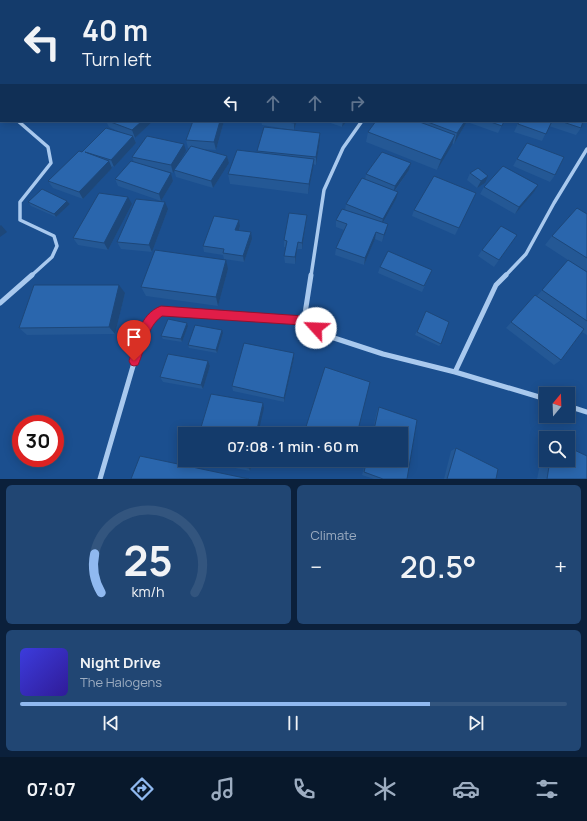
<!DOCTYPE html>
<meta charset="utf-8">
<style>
body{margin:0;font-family:Manrope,sans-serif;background:#214673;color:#f1f3f6;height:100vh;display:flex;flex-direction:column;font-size:15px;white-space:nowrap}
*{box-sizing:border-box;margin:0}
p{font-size:13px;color:#9dadc1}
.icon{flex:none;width:22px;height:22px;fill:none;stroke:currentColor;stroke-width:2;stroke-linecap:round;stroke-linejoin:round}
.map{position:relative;height:479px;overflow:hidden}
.panel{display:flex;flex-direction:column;gap:6px;padding:6px;background:#0b203b;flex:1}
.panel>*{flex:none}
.guide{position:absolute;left:0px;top:0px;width:587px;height:122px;box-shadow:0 2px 10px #0003,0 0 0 1px #33557e;background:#143b6b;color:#f1f3f6;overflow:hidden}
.needle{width:26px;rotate:19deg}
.controls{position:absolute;left:539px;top:387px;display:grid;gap:8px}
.controls a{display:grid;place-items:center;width:36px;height:36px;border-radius:0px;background:#143b6b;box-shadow:0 2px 10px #0003,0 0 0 1px #33557e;font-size:20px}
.speed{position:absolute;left:12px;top:415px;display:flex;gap:8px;font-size:20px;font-weight:700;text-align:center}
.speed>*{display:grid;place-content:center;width:52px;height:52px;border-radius:50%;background:#143b6b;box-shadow:0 2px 10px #0003,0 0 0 1px #33557e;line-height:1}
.speed .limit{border:6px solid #d22;background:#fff;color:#111}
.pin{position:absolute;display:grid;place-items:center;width:34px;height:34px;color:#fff;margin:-41px -17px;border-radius:50% 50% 50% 0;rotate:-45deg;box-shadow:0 0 4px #0007}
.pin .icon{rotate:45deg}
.me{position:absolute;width:44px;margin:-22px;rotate:295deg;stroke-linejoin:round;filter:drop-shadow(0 0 3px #0008)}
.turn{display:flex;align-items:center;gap:14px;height:84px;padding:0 16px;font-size:18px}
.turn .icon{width:52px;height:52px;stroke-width:2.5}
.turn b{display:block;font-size:28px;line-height:34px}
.lanes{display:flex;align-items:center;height:38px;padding:0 16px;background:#0003;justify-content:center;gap:20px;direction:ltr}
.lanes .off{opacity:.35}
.big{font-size:30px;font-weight:600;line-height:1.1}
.panel .card{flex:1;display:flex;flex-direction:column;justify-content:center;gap:6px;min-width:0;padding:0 14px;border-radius:6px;background:#214673}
.panel .dial{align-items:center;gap:0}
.dial svg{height:104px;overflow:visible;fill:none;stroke:#33557e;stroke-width:7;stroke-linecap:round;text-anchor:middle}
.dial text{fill:#f1f3f6;stroke:none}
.song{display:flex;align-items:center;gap:12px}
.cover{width:48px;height:48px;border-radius:6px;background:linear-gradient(135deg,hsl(240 70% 55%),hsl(250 70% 35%))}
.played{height:4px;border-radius:2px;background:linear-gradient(90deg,#90b9f0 75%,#33557e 75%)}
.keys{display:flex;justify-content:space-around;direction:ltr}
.heat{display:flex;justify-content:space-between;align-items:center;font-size:22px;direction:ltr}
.panel .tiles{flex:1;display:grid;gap:6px;grid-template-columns:1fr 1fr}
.card:last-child{grid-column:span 2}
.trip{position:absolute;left:178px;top:427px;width:230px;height:40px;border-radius:0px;background:#143b6b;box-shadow:0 2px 10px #0003,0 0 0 1px #33557e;font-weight:600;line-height:40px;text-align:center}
.menu{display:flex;height:64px;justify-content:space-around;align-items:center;background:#08182b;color:#9dadc1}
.menu .icon{width:28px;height:28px}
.menu .active{color:#90b9f0}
.menu b{font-size:18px;color:#f1f3f6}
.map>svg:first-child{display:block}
</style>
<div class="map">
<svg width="587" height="479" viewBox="0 0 587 479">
<rect width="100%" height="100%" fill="#1b4f8f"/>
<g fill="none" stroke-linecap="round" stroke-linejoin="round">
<!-- street-far2 -->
<path stroke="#a9c9ee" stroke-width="3" d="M133 0 135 1"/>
<!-- street-far1 -->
<path stroke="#a9c9ee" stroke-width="3.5" d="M18 121 48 147 51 163 20 202V220L54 236 57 246 52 257 31 276
M311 276 324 190 343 148 362 121
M505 276 526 254 554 203 587 149"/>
<!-- street -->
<path stroke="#a9c9ee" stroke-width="5" d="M311 275 304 320 328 336 383 354 455 372 546 399
M0 303 32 275
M455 372 496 285 506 275
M568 406 587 412
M100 479 143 332 151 318 161 311 304 320"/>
</g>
<!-- wall -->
<path fill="#245895" d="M148 0H194V1H148Z
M409 0H438L437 1H412Z
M483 0H556L555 1H482Z
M587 40V68H586V43Z
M586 69H587V93H586Z
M106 121H153L135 138 134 137 136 143 114 167 112 166V168L83 199 53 188 48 181 82 152 120 132 109 127Z
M224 121 216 150 199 149 227 156 229 163 213 188 176 177 174 170 173 173 158 169 171 173 173 181 161 201 118 186 115 179 134 162 132 157 186 151 177 166 190 148H188L186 140Z
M261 121H297L294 130 320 133V140L316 165 313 164V169L308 194 230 184 228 174 257 152V151L293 130 262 125Z
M325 121H347L342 127Z
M376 121H467L465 125 454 144 452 143 437 170 366 142 368 132Z
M467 121H504L498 133 467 122Z
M519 121H583L581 128 576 135 549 126 542 141 514 132Z
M517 159 555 175 550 182 513 166Z
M411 163 409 170 395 191 396 199 383 223 388 224 382 242 375 239 364 265 335 255 336 248 344 230 336 227V220L345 210 346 204 365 180 366 174Z
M470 173 485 183 477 188 467 180Z
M484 187 534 192 515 214 480 194Z
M476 193 455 235 412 216 414 210Z
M67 201 70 204 56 217 31 206 28 202Z
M132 204 108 250 78 245 73 238Z
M168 209 152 252 121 249 117 242Z
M587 214V335L582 332 561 360 554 365 506 328 535 295 537 296 568 260 545 245 552 236Z
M307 215 306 222 302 249H297L295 264 285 263 284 256 286 247H284V240Z
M239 220 240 226 239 231 252 239 244 262 224 259 223 255 204 252 203 246Z
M517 235 494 267 478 256 482 250Z
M380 267 432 270 422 292 378 273Z
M228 269 218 306 146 296 141 287Z
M125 293 115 334 27 335 19 328Z
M426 311 441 344 439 346 415 335Z
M187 323 188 326 182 342 163 339 161 336Z
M223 333 217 353 189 348 188 345Z
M294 358 284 402 233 391 232 386Z
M208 361 210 366 203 389 163 382 160 377Z
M379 407 417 420 407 479H374L362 475 366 460H401V434H372L377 411Z
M546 444V460H568L587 479H537L544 445Z
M456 448 496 479H444L451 451Z
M196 460H253L250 471Z"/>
<!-- shaded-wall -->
<path fill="#1d4779" d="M40 0H54V1H41Z
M189 0H194V1H187Z
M0 10H1V19H0Z
M0 76H1V85H0Z
M142 121H153L135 138 132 130Z
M220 121H224L216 150 214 142Z
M294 121H297L294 130Z
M343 121H347L342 127Z
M465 121H467L465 125 454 144 457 133Z
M320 133V140L316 165V157Z
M455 135 452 145 437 170 441 160Z
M133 136 136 143 114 167 111 160Z
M184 144 186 151 173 173 171 165Z
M227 156 229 163 213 188 211 181Z
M314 159 313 169 308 194 309 184Z
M109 161 112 168 83 199 79 192Z
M411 163 409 170 393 193 395 186Z
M171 173 173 181 161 201 159 194Z
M488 176 485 183 477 188 481 181Z
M538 185 534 192 515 214 519 207Z
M398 192 396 199 381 226 383 219Z
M128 197 132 204 108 250 104 243Z
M67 201 70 204 56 217 54 214Z
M165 202 168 209 152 252 149 245Z
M307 215 306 222 302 249V243Z
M239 220 240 226 237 237 235 230Z
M388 224 386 231 382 242 384 235Z
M1 225 7 232 0 237V226Z
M251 232 252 239 244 262 243 256Z
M376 232 375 239 364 265 365 258Z
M298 242 297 249 295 264V257Z
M226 260 228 269 218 306 216 297Z
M119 285 125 293 115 334 109 327Z
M187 323 188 326 182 342 181 339Z
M222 330 223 333 217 353 216 350Z
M294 353V358L284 402V398Z
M208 361 210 366 203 389 201 385Z
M263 403 264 408 258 434H256Z
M251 460H253L250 471 249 468Z"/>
<!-- building -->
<path fill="#2a66ad" stroke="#1d4779" d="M2 0H31L28 1H1V10H0V1Z
M56 0H98L100 1H57Z
M153 0H189L187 1H155Z
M257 0H296L299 1H255Z
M483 0H542L541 1H482Z
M586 21 587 22V32L586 34Z
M0 22H1V35L0 34Z
M0 43H1V55H0Z
M586 44H587V60L586 59Z
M0 56H1V76H0Z
M586 69H587V84H586Z
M586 104H587V110L586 113Z
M108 121H142L132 130Z
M193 121H220L214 142 186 140Z
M281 121H294V123Z
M376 121H417L455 135 441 160 368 132Z
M425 121H465L457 133Z
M488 121H504L502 126Z
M519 121H552L546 134 518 124Z
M560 121H583L581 128Z
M264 127 320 133 316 157 257 151Z
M106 128 133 136 111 160 85 152 109 161 79 192 48 181 79 151 82 152Z
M147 136 184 144 171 165 132 157Z
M527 143 564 157 555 175 517 159Z
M191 146 227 156 211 181 174 170Z
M237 150 314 159 309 184 228 174Z
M382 152 411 163 395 186 366 174Z
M131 161 171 173 159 194 115 179Z
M503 166 538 185 519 207 484 187Z
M478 168 488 176 481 181 470 173Z
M434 176 476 193 459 228 414 210Z
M362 178 398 192 383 219 346 204Z
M42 189 67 201 54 214 28 202Z
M99 193 128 197 104 243 73 238Z
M136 199 165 202 149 245 117 242Z
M577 208 587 214V258L552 236Z
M342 209 388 224 384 235 376 232 365 258 336 248 347 224 336 220Z
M289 213 307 215 302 243 298 242 295 257 284 256 287 241 284 240Z
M214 216 239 220 235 230 251 232 243 256 223 253 224 249 203 246Z
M501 226 517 235 499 260 482 250Z
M155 250 226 260 216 297 141 287Z
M388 251 432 270 424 286 380 267Z
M568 260 587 272V321L542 290Z
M34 285H119L109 327 19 328Z
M535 295 584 329 561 360 511 322Z
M426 311 449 322 441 344 417 332Z
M168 319 187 323 181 339 161 336Z
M195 325 222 330 216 350 188 345Z
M244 343 294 353 284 398 232 386Z
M168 354 208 361 201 385 160 377Z
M325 367 370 382 357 434H307L304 433Z
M211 394 263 403 256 434H199Z
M379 407 417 420 407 479H383L364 472 367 460H401V434H373Z
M568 447 587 456V479H547L550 460H568Z
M456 448 498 469 496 479H447Z
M140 456 249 479H131Z
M208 460H251L249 468Z"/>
<!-- route -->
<path fill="#e11d48" stroke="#92132f" d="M161 306 304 316 320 325 321 328 320 331 316 333 302 325 162 316C146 328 146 347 138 365L134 366 131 365 129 361C135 342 139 314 161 306Z"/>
</svg>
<div class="controls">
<a><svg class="needle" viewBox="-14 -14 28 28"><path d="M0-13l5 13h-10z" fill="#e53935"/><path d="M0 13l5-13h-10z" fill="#9dadc1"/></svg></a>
<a><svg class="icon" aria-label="search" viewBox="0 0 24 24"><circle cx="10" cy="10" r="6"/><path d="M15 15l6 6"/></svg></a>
</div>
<div class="speed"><div class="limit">30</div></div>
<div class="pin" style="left:134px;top:361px;background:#d93025"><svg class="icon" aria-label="arrive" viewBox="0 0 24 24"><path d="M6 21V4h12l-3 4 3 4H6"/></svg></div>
<svg class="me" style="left:316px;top:328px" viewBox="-20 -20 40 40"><circle r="19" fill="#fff"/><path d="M0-13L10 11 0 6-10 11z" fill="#e11d48"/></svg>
<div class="trip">07:08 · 1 min · 60 m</div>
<div class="guide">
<div class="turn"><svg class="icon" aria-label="left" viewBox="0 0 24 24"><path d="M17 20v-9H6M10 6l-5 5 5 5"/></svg><div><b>40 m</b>Turn left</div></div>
<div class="lanes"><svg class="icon" aria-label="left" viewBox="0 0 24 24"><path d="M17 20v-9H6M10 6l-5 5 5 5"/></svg><svg class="icon off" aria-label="ahead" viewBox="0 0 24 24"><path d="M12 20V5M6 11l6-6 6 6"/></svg><svg class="icon off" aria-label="ahead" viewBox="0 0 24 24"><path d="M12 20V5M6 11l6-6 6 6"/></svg><svg class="icon off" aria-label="right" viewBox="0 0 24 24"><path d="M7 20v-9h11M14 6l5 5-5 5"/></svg></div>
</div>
</div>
<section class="panel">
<div class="tiles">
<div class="card dial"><svg viewBox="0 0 100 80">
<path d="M14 69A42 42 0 1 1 86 69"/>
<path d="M14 69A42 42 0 0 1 9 39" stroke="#90b9f0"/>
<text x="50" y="56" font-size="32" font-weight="700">25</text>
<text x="50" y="72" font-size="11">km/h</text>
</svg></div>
<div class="card"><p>Climate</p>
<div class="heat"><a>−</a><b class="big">20.5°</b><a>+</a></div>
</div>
<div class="card">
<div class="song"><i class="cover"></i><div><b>Night Drive</b><p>The Halogens</p></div></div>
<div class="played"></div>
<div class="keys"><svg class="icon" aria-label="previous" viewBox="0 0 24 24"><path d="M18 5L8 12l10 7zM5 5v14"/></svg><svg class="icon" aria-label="pause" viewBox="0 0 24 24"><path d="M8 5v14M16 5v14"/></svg><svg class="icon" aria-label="next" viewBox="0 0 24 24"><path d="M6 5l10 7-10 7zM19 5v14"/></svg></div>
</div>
</div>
</section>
<nav class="menu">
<b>07:07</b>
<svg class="icon active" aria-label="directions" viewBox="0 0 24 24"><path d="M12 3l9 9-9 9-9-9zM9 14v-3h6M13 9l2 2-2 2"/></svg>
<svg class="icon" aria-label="music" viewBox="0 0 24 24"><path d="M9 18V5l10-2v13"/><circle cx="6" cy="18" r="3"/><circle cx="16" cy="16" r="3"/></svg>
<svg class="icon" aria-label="phone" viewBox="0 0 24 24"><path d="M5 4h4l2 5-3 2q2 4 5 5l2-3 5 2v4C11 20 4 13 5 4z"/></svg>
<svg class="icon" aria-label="climate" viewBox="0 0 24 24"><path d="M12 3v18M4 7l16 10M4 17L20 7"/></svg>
<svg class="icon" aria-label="car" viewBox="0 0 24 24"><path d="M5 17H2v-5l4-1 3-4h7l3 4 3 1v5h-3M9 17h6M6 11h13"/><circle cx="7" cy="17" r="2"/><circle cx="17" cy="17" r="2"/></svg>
<svg class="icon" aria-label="filters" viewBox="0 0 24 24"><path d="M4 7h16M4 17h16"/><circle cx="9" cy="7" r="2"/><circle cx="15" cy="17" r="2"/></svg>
</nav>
